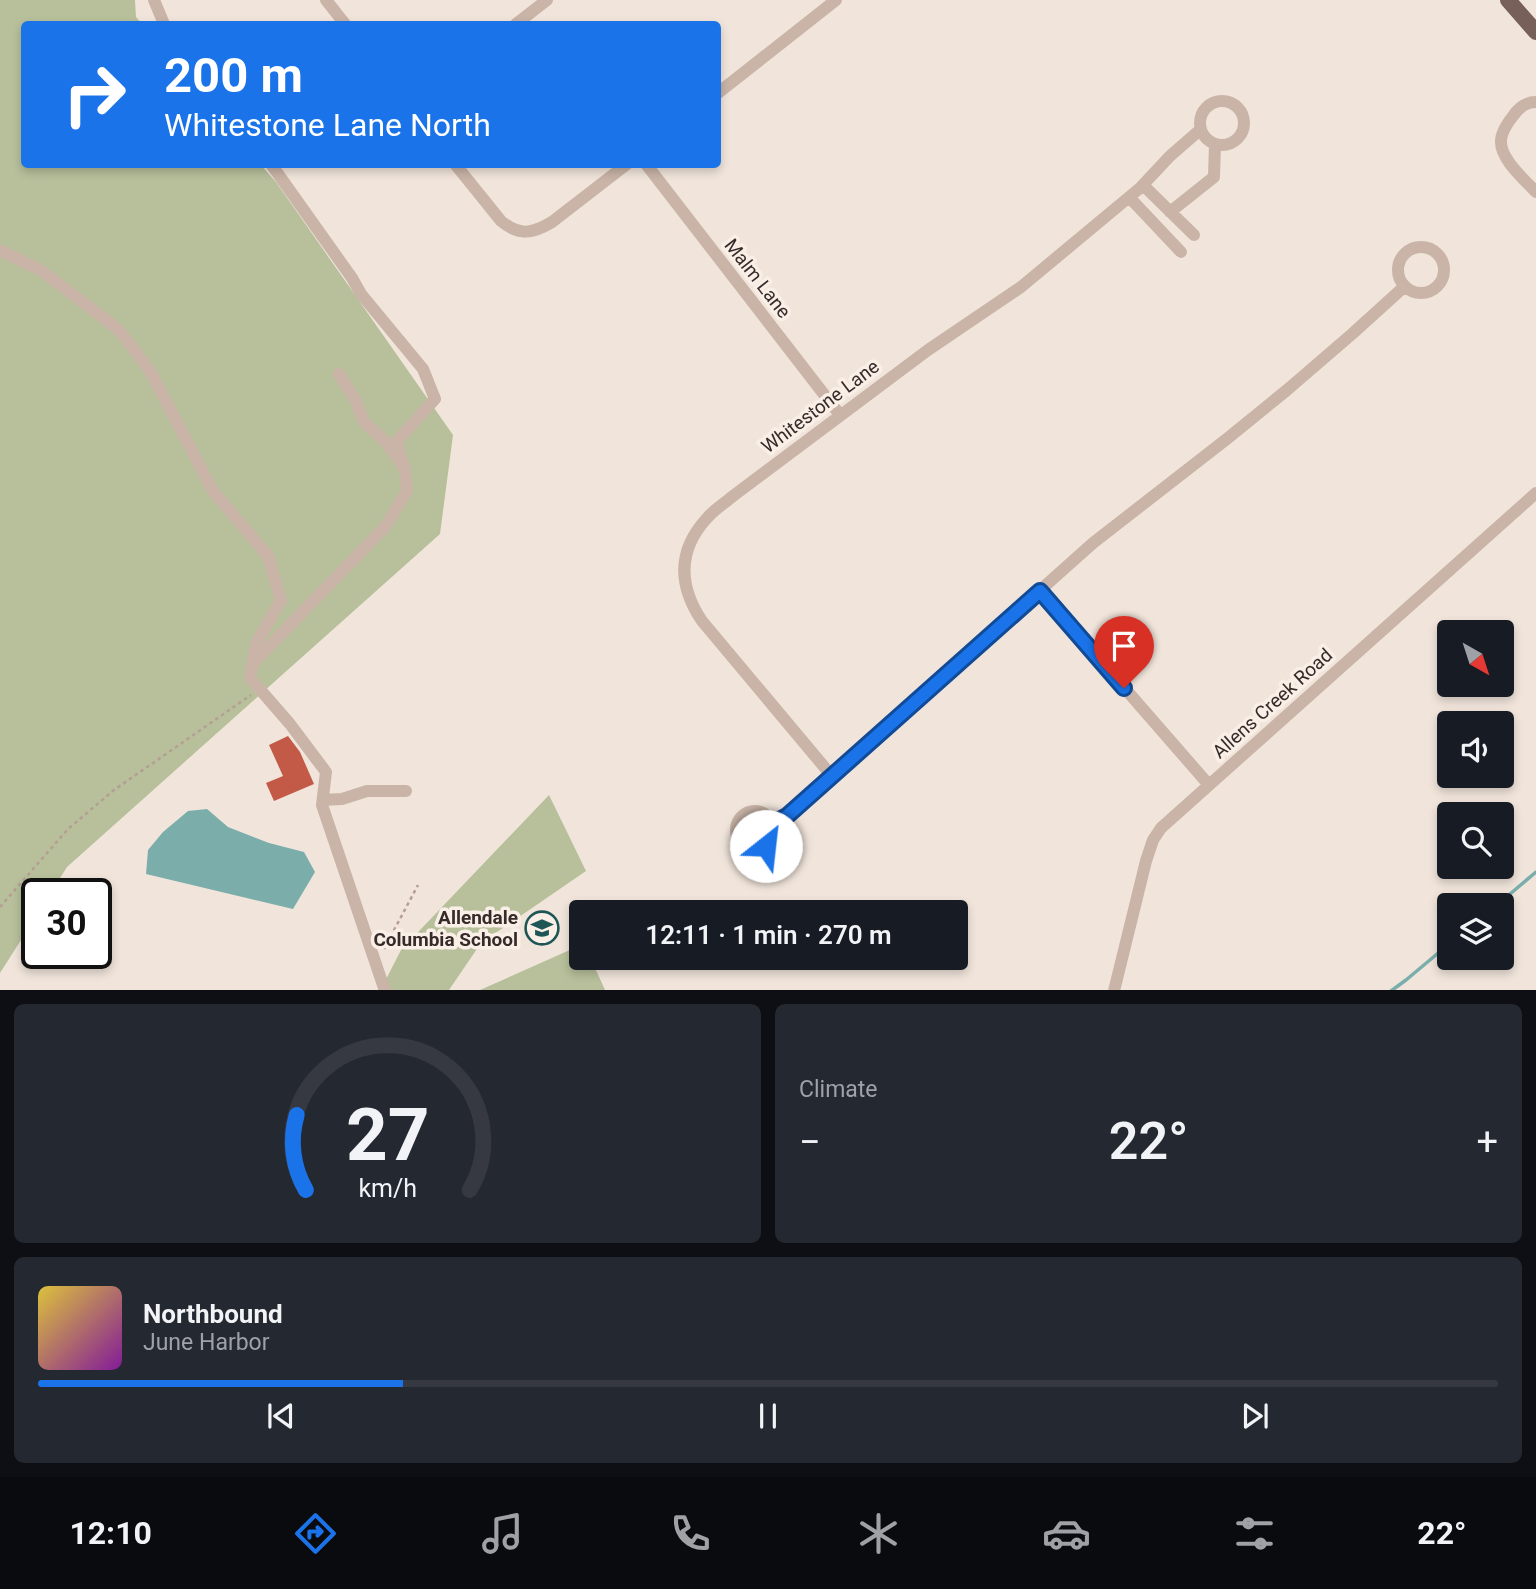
<!DOCTYPE html>
<meta charset="utf-8">
<style>
body{margin:0;font-family:Roboto,sans-serif;background:#242831;color:#f1f3f6;height:100vh;display:flex;flex-direction:column;font-size:26px;white-space:nowrap}
*{box-sizing:border-box;margin:0}
p{font-size:23px;color:#9ea1a6}
.icon{flex:none;width:38px;height:38px;fill:none;stroke:currentColor;stroke-width:2;stroke-linecap:round;stroke-linejoin:round}
.map{position:relative;height:990px;overflow:hidden}
.side{display:flex;flex-direction:column;gap:14px;padding:14px;background:#0d0f14;flex:1}
.side>*{flex:none}
.guide{position:absolute;left:21px;top:21px;width:700px;height:147px;border-radius:7px;box-shadow:0 4px 10px #0003;background:#1a73e8;color:#fff;overflow:hidden}
.needle{width:46px;rotate:141deg}
.tools{position:absolute;left:1437px;top:620px;display:grid;gap:14px}
.tools a{display:grid;place-items:center;width:77px;height:77px;border-radius:7px;background:#171b24;box-shadow:0 4px 10px #0003;font-size:35px}
.speed{position:absolute;left:21px;top:878px;display:flex;gap:14px;font-size:35px;font-weight:700;text-align:center}
.speed>*{display:grid;place-content:center;width:91px;height:91px;border-radius:50%;background:#171b24;box-shadow:0 4px 10px #0003;line-height:1}
.speed .limit{border:4px solid #111;border-radius:10px;background:#fff;color:#111}
.pin{position:absolute;display:grid;place-items:center;width:60px;height:60px;color:#fff;margin:-72px -30px;border-radius:50% 50% 50% 0;rotate:-45deg;box-shadow:0 0 7px #0007}
.pin .icon{rotate:45deg}
.me{position:absolute;width:77px;margin:-38px;rotate:29deg;stroke-linejoin:round;filter:drop-shadow(0 0 5px #0008)}
.turn{display:flex;align-items:center;gap:24px;height:147px;padding:0 28px;font-size:32px}
.turn .icon{width:91px;height:91px;stroke-width:2.5}
.turn b{display:block;font-size:49px;line-height:60px}
.big{font-size:52px;font-weight:600;line-height:1.1}
.side .widget{flex:1;display:flex;flex-direction:column;justify-content:center;gap:10px;min-width:0;padding:0 24px;border-radius:10px;background:#242831}
.side .dial{align-items:center;gap:0}
.dial svg{height:182px;overflow:visible;fill:none;stroke:#363941;stroke-width:7;stroke-linecap:round;text-anchor:middle}
.dial text{fill:#f1f3f6;stroke:none}
.song{display:flex;align-items:center;gap:21px}
.cover{width:84px;height:84px;border-radius:10px;background:linear-gradient(135deg,hsl(50 70% 55%),hsl(290 70% 35%))}
.played{height:7px;border-radius:4px;background:linear-gradient(90deg,#1a73e8 25%,#363941 25%)}
.keys{display:flex;justify-content:space-around;direction:ltr}
.heat{display:flex;justify-content:space-between;align-items:center;font-size:38px;direction:ltr}
.side .tiles{flex:1;display:grid;gap:14px;grid-template-columns:1fr 1fr}
.widget:last-child{grid-column:span 2}
.trip{position:absolute;left:569px;top:900px;width:399px;height:70px;border-radius:7px;background:#171b24;box-shadow:0 4px 10px #0003;font-weight:600;line-height:70px;text-align:center}
.tab-bar{display:flex;height:112px;justify-content:space-around;align-items:center;background:#090b0e;color:#9ea1a6}
.tab-bar .icon{width:49px;height:49px}
.tab-bar .current{color:#1a73e8}
.tab-bar b{font-size:32px;color:#f1f3f6}
.map>svg:first-child{display:block}
</style>
<div class="map">
<svg width="1536" height="991" viewBox="0 0 1536 991">
<rect width="100%" height="100%" fill="#f1e5db"/>
<!-- green -->
<path fill="#b7c09b" d="M0 0H135L136 17 142 24H24V164L261 165 276 182 453 435 440 534 67 867 50 894H37V915L0 973Z
M549 795 586 871 481 943 449 990 380 991 401 950Z
M581 945V957H590L605 990H480Z"/>
<!-- water -->
<path fill="#7baeab" d="M207 809 228 827 269 843 304 852 315 872 293 909 146 874 148 850 163 832 188 811Z"/>
<g fill="none" stroke-linecap="round" stroke-linejoin="round">
<!-- stream -->
<path stroke="#7baeab" stroke-width="3.5" d="M1497 905 1536 872
M1391 991 1406 980 1449 944"/>
</g>
<!-- building -->
<path fill="#c35a47" d="M288 736 300 752 314 784 274 801 266 783 283 776 269 745Z"/>
<g fill="none" stroke-linecap="round" stroke-linejoin="round">
<!-- path -->
<path stroke="#b59e92" stroke-width="2.5" stroke-dasharray="3.5 3.5" stroke-linecap="butt" d="M0 907 68 829 114 790 251 695
M384 949 418 885"/>
<!-- minor -->
<path stroke="#c9b4a7" stroke-width="12" d="M154 0 164 24
M326 0 345 24
M516 24 547 0
M718 93 836 0
M1200 123a22 22 0 1 1 44 0a22 22 0 1 1-44 0Z
M1536 102C1526 102 1519 107 1513 116 1508 122 1501 133 1501 141 1500 159 1525 180 1536 192
M271 164 352 278 361 294 423 369 435 399 396 442 405 469
M455 164 501 221C519 236 532 234 552 222L627 164
M646 164 840 415
M1143 185 1194 235
M1129 197 1181 252
M1170 212 1214 177 1215 144
M1398 270a23 23 0 1 1 46 0a23 23 0 1 1-46 0Z
M0 250 42 271 119 330 150 371 213 491 268 556 281 600 256 644 250 678 290 724 326 772 322 805 385 991
M1040 591 1209 785
M253 663 385 527 407 491 405 469 387 443 364 422 356 401 339 374
M831 775 702 621C678 585 677 550 708 517 715 509 725 503 733 496L928 350 1021 287 1140 188 1170 156 1201 129
M323 800 342 799 367 791H406
M736 830a19 19 0 1 1 38 0a19 19 0 1 1-38 0Z
M773 823 787 816 1093 543 1228 438 1287 390 1352 334 1405 286
M1114 991 1146 861 1153 840 1161 828 1536 493"/>
<!-- major -->
<path stroke="#776059" stroke-width="16" d="M1508 0 1536 32"/>
</g>
<g fill="none" stroke-linecap="round" stroke-linejoin="round">
<defs>
<path id="route" d="M766 846 774 836V823L787 816 1040 591 1124 688"/>
</defs>
<!-- route casing -->
<use href="#route" stroke="#114b97" stroke-width="18"/>
<!-- route -->
<use href="#route" stroke="#1a73e8" stroke-width="12"/>
</g>
<!-- icons -->
<defs>
<symbol id="school-ring" viewBox="-11 -11 22 22"><circle r="9.5" fill="#f9efe7" stroke="#1e5655" stroke-width="1.5"/><path d="M0-5L7-2L0 1L-7-2ZM-4 1L0 2.5L4 1V4Q0 6-4 4Z" fill="#1e5655"/></symbol>
</defs>
<g fill-rule="evenodd">
<use href="#school-ring" x="523" y="909" width="38" height="38"/>
</g>
<g text-anchor="middle" stroke-width="7" stroke-linejoin="round" paint-order="stroke">
<!-- street labels -->
<g font-size="19" fill="#362b28" stroke="#f9efe7">
<text transform="translate(758 278) rotate(52)" y="7">Malm Lane</text>
<text transform="translate(820 406) rotate(-37)" y="7">Whitestone Lane</text>
<text transform="translate(1272 703) rotate(-42)" y="7">Allens Creek Road</text>
</g>
<!-- poi labels -->
<g font-size="19" font-weight="bold" fill="#362b28" stroke="#f9efe7" text-anchor="end">
<text x="518" y="924">Allendale<tspan x="518" dy="22">Columbia School</tspan></text>
</g>
</g>
</svg>
<div class="tools">
<a><svg class="needle" viewBox="-14 -14 28 28"><path d="M0-13l5 13h-10z" fill="#e53935"/><path d="M0 13l5-13h-10z" fill="#9ea1a6"/></svg></a>
<a><svg class="icon" aria-label="sound" viewBox="0 0 24 24"><path d="M4 9h4l5-4v14l-5-4H4zM17 9q2 3 0 6"/></svg></a>
<a><svg class="icon" aria-label="search" viewBox="0 0 24 24"><circle cx="10" cy="10" r="6"/><path d="M15 15l6 6"/></svg></a>
<a><svg class="icon" aria-label="layers" viewBox="0 0 24 24"><path d="M12 4l9 5-9 5-9-5zM3 14l9 5 9-5"/></svg></a>
</div>
<div class="speed"><div class="limit">30</div></div>
<div class="pin" style="left:1124px;top:688px;background:#d93025"><svg class="icon" aria-label="arrive" viewBox="0 0 24 24"><path d="M6 21V4h12l-3 4 3 4H6"/></svg></div>
<svg class="me" style="left:766px;top:846px" viewBox="-20 -20 40 40"><circle r="19" fill="#fff"/><path d="M0-13L10 11 0 6-10 11z" fill="#1a73e8"/></svg>
<div class="trip">12:11 · 1 min · 270 m</div>
<div class="guide">
<div class="turn"><svg class="icon" aria-label="right" viewBox="0 0 24 24"><path d="M7 20v-9h11M14 6l5 5-5 5"/></svg><div><b>200 m</b>Whitestone Lane North</div></div>
</div>
</div>
<section class="side">
<div class="tiles">
<div class="widget dial"><svg viewBox="0 0 100 80">
<path d="M14 69A42 42 0 1 1 86 69"/>
<path d="M14 69A42 42 0 0 1 10 36" stroke="#1a73e8"/>
<text x="50" y="56" font-size="32" font-weight="700">27</text>
<text x="50" y="72" font-size="11">km/h</text>
</svg></div>
<div class="widget"><p>Climate</p>
<div class="heat"><a>−</a><b class="big">22°</b><a>+</a></div>
</div>
<div class="widget">
<div class="song"><i class="cover"></i><div><b>Northbound</b><p>June Harbor</p></div></div>
<div class="played"></div>
<div class="keys"><svg class="icon" aria-label="previous" viewBox="0 0 24 24"><path d="M18 5L8 12l10 7zM5 5v14"/></svg><svg class="icon" aria-label="pause" viewBox="0 0 24 24"><path d="M8 5v14M16 5v14"/></svg><svg class="icon" aria-label="next" viewBox="0 0 24 24"><path d="M6 5l10 7-10 7zM19 5v14"/></svg></div>
</div>
</div>
</section>
<nav class="tab-bar">
<b>12:10</b>
<svg class="icon current" aria-label="directions" viewBox="0 0 24 24"><path d="M12 3l9 9-9 9-9-9zM9 14v-3h6M13 9l2 2-2 2"/></svg>
<svg class="icon" aria-label="music" viewBox="0 0 24 24"><path d="M9 18V5l10-2v13"/><circle cx="6" cy="18" r="3"/><circle cx="16" cy="16" r="3"/></svg>
<svg class="icon" aria-label="phone" viewBox="0 0 24 24"><path d="M5 4h4l2 5-3 2q2 4 5 5l2-3 5 2v4C11 20 4 13 5 4z"/></svg>
<svg class="icon" aria-label="climate" viewBox="0 0 24 24"><path d="M12 3v18M4 7l16 10M4 17L20 7"/></svg>
<svg class="icon" aria-label="car" viewBox="0 0 24 24"><path d="M5 17H2v-5l4-1 3-4h7l3 4 3 1v5h-3M9 17h6M6 11h13"/><circle cx="7" cy="17" r="2"/><circle cx="17" cy="17" r="2"/></svg>
<svg class="icon" aria-label="filters" viewBox="0 0 24 24"><path d="M4 7h16M4 17h16"/><circle cx="9" cy="7" r="2"/><circle cx="15" cy="17" r="2"/></svg>
<b>22°</b>
</nav>
